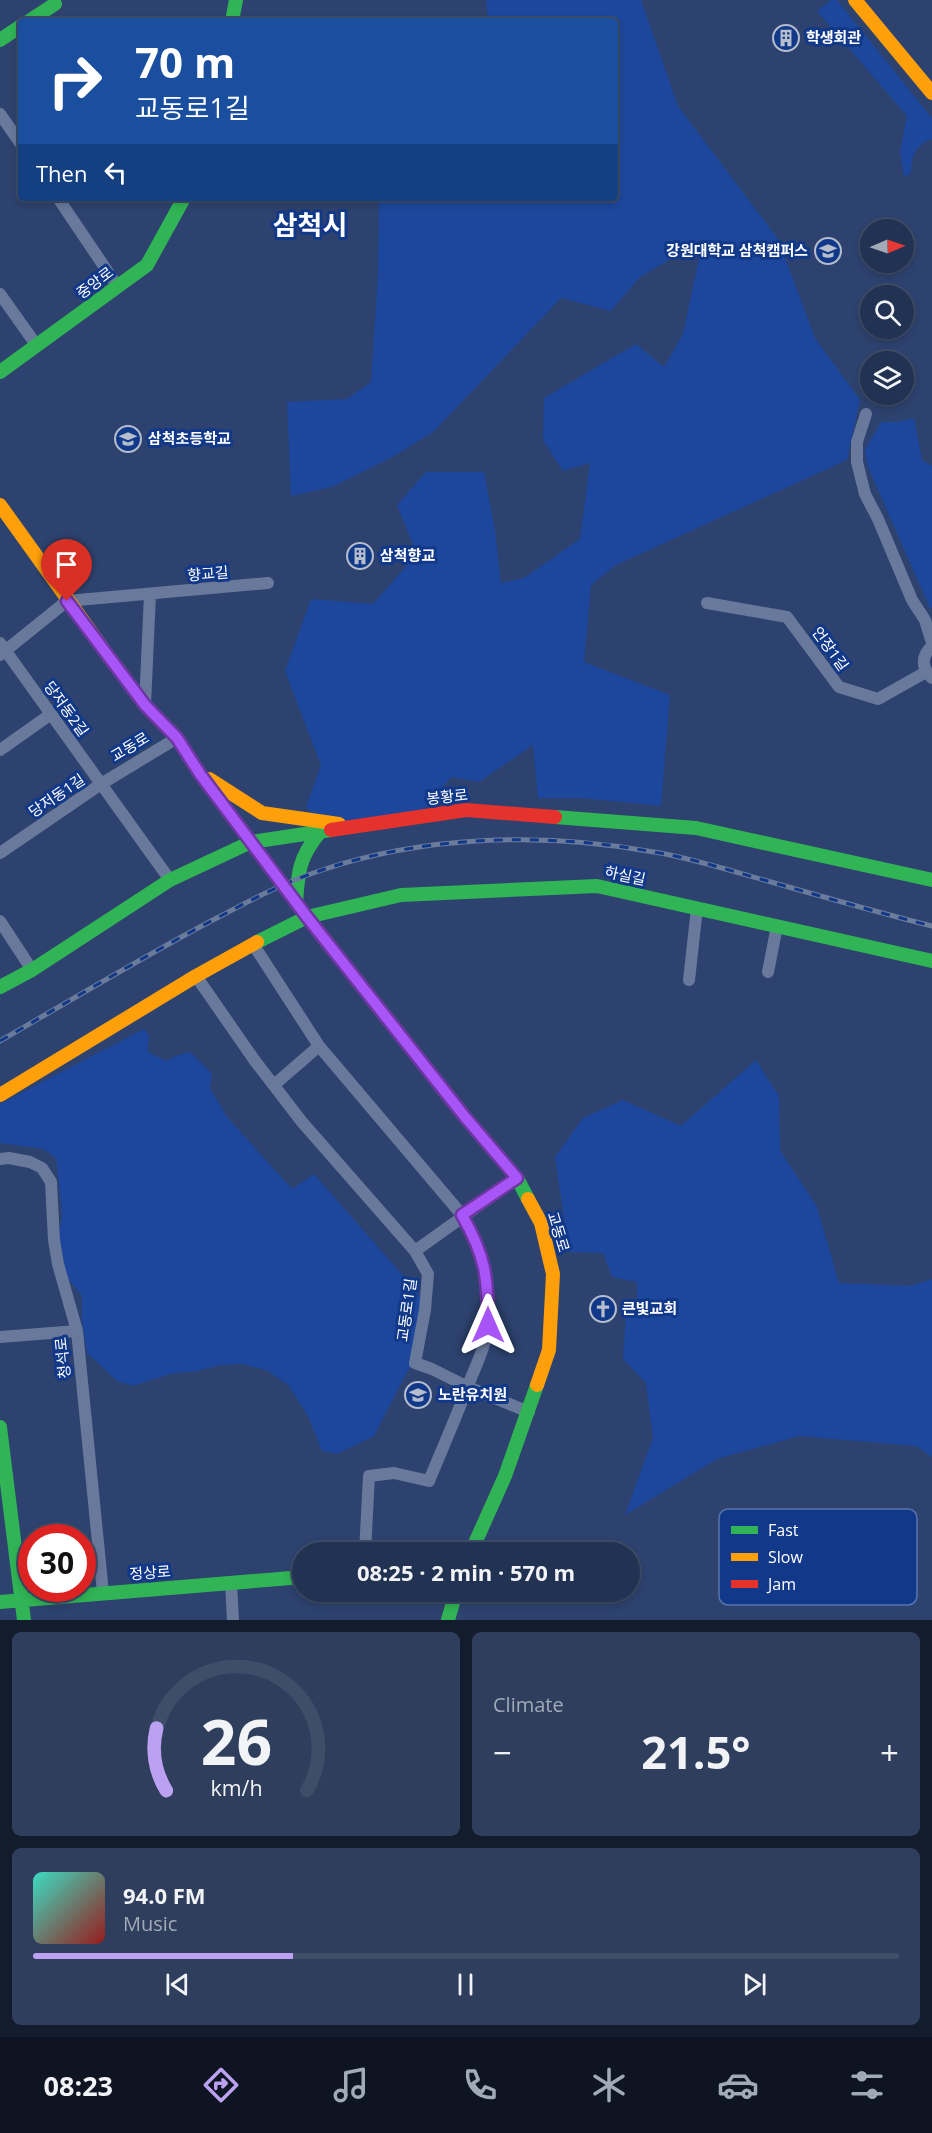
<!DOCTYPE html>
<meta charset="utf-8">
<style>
body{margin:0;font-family:"Open Sans","Noto Sans KR",sans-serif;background:#2e3e5c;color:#f1f3f6;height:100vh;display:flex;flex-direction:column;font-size:22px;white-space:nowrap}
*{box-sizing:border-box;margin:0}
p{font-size:20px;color:#a2aab8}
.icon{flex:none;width:33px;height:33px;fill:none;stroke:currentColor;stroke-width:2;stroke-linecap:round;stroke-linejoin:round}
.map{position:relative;height:1620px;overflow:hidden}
.panel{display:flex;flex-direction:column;gap:12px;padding:12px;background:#131c2d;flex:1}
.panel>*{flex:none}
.hud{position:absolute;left:18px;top:18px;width:600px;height:183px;border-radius:6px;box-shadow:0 3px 9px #0003,0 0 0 2px #3f4d69;background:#1a4fa0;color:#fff;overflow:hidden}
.needle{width:39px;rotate:88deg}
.controls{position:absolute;left:860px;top:219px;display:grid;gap:12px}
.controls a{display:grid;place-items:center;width:54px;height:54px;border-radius:50%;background:#223252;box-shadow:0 3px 9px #0003,0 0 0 2px #3f4d69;font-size:30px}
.speed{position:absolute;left:18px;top:1524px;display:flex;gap:12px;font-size:30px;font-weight:700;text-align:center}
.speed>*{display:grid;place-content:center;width:78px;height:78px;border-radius:50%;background:#223252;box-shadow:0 3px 9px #0003,0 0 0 2px #3f4d69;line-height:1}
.speed .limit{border:9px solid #d22;background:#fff;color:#111}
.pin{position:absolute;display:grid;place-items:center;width:51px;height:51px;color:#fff;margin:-62px -26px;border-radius:50% 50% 50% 0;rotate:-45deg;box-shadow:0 0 6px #0007}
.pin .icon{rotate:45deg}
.me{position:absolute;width:66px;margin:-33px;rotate:0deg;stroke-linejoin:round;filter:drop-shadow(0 0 4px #0008)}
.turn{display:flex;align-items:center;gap:21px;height:126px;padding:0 18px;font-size:27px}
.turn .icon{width:78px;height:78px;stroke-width:2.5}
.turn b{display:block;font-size:42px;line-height:51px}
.then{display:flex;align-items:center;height:57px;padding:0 18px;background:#0003;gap:12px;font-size:22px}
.big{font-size:45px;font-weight:700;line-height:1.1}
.panel .card{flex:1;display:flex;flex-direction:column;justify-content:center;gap:9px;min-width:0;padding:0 21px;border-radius:9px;background:#2e3e5c}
.panel .dial{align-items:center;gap:0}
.dial svg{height:156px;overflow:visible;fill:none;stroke:#3f4d69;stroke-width:7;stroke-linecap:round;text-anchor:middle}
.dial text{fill:#f1f3f6;stroke:none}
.song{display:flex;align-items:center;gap:18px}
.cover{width:72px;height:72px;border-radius:9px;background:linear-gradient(135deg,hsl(170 70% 55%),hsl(0 70% 35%))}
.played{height:6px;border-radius:3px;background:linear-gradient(90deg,#bca0f2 30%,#3f4d69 30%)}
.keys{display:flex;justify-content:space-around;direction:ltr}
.heat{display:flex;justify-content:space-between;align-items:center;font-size:33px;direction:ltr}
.panel .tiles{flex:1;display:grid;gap:12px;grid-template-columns:1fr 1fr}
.card:last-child{grid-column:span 2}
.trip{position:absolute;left:292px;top:1542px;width:348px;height:60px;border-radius:30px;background:#223252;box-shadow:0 3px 9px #0003,0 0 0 2px #3f4d69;font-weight:700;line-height:60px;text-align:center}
.menu{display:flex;height:96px;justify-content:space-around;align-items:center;background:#0e1421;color:#a2aab8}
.menu .icon{width:42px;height:42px}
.menu .on{color:#bca0f2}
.menu b{font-size:27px;color:#f1f3f6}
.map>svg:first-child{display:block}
</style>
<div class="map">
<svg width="932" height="1620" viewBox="0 0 932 1620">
<rect width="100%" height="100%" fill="#2d426e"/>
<!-- green -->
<path fill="#1d479c" d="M486 0H641L678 106 778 239 815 338 860 400 847 460 616 565 591 585 584 662 670 695 661 806 582 798H538L533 745 479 782 451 777 417 819 319 823 306 807 321 765 285 671 311 599 373 604 417 554 397 505 426 472H484L495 530 501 583 524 578 580 539 590 463 563 471 543 440 544 398 636 344 664 367 683 334 703 239 639 278 611 311 561 298 433 432 391 458 332 487 291 496 287 402 347 399 371 382 378 274 379 198H615V21H488Z
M831 0H837L932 118V140L929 139C915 149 911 155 911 173L904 177 900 152 907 116 817 11Z
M914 418 922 460 932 466V608H930L868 467 865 450 881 422H897Z
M144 1029 149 1036 148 1052 167 1061 175 1056 190 1052 212 1074 210 1088 227 1117 292 1189 314 1174 414 1288 423 1301 418 1356 406 1374 374 1436 337 1454 322 1451 308 1416 288 1385 266 1370 242 1364 221 1365 197 1371 170 1374 133 1386 117 1381 87 1353 82 1321V1296L66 1276 59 1234 62 1217 61 1200 56 1158 43 1149 0 1143V1104Z
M756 1060 779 1096 780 1150 817 1207 839 1283 911 1286 932 1279V1457L916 1446 799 1436 717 1459 625 1515 653 1438 646 1383 623 1359 626 1313 637 1305V1282L612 1277 603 1253 569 1252 555 1157 583 1118 623 1100 681 1126Z"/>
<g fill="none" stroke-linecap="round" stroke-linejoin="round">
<!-- street -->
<path stroke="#69799b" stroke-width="12" d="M0 114 21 144
M58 198 118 287
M0 294 37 346
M866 414 857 442V462L865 494 878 519 912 600 925 620 932 643
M707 603 787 617 839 687 878 699 926 672
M0 643 170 880
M932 646C921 656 921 668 932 678
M0 655 67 601 268 583
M145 705 150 594
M0 750 51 714
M0 853 101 784 177 738
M0 921 32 970
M253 944 319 1046 462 1215C481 1249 493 1286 488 1326 486 1344 478 1361 471 1378 458 1413 443 1447 429 1481L394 1473 369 1476 365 1552
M768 972 777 926
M196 976 255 1061 302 1122 415 1251
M689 980 697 908
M274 1085 319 1046
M0 1159 9 1158 30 1162 42 1168 51 1182 54 1240 58 1264 77 1331 103 1593
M517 1178 415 1251 428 1274 425 1310 415 1363 432 1369 468 1387 529 1412
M0 1337 77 1331
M231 1583 233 1620"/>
<!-- fast -->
<path stroke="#30b455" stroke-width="14" d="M29 21 55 4
M232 21 236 0
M0 40 21 26
M0 372 147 265 184 198
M109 657 145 705 177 738 200 774 307 917 465 1117 517 1178 528 1199
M555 817 696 828 932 880
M296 903C298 872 299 857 320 832
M257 942 307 917 401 895 597 886 932 961
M0 987 32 970 170 880 251 842 331 830
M0 1427 24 1620
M471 1552 505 1476 537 1385
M0 1602 303 1577
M448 1620 456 1592"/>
<!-- slow -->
<path stroke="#ff9f0a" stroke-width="14" d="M855 0 932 93
M0 505 109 657
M209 779 262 813 339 824
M0 1095 196 976 257 942
M528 1199 541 1223 553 1274 549 1350 537 1385"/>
<!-- jam -->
<path stroke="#e5322d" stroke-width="14" d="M331 830 466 810 555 817"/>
<defs>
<path id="rail" d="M0 1041C66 1003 131 964 198 928 238 907 277 885 319 871 425 835 545 832 654 852 691 858 728 870 764 880 820 896 876 912 932 926"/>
</defs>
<!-- rail casing -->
<use href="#rail" stroke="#6b7b9b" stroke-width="5"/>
<!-- rail -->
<use href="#rail" stroke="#123989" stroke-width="3" stroke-dasharray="9" stroke-linecap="butt"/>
</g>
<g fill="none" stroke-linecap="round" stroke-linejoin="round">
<defs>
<path id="route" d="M67 601 145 705 177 738 200 774 307 917 465 1117 517 1178 462 1215C486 1257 488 1278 488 1325"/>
</defs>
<!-- route casing -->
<use href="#route" stroke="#6d37a1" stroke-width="15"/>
<!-- route -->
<use href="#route" stroke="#a855f7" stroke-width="10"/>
</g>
<!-- icons -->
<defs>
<symbol id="building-ring" viewBox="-11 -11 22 22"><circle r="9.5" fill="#123989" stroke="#b6bdcc" stroke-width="1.5"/><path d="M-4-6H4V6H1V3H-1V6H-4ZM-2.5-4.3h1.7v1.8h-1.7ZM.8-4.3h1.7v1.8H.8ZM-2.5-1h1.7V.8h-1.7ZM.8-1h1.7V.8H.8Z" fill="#b6bdcc"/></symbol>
<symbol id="university-ring" viewBox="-11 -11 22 22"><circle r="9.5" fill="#123989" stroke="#b6bdcc" stroke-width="1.5"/><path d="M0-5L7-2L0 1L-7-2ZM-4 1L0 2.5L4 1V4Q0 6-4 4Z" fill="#b6bdcc"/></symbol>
<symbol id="school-ring" viewBox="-11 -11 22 22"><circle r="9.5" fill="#123989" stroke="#b6bdcc" stroke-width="1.5"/><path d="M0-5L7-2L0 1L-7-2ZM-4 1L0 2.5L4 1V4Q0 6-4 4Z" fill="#b6bdcc"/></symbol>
<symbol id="church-ring" viewBox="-11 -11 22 22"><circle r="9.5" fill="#123989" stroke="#b6bdcc" stroke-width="1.5"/><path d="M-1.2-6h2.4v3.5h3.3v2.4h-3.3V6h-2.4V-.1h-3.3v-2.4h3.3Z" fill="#b6bdcc"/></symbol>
</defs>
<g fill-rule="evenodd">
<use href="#building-ring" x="771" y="23" width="30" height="30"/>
<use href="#university-ring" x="813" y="236" width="30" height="30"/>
<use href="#school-ring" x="113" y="424" width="30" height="30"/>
<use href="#building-ring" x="345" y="541" width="30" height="30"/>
<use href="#church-ring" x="588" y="1294" width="30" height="30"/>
<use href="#school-ring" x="403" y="1380" width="30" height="30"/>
</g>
<g text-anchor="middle" stroke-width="6" stroke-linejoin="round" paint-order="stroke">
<!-- poi labels -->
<g font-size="15" font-weight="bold" fill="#fff" stroke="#123989" text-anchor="start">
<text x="806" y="43">학생회관</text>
<text x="808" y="256" text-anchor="end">강원대학교 삼척캠퍼스</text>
<text x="148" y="444">삼척초등학교</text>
<text x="380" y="561">삼척향교</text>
<text x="622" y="1314">큰빛교회</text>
<text x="438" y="1400">노란유치원</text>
</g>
<!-- street labels -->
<g font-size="15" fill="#fff" stroke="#123989">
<text transform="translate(95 283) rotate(-37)" y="5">중앙로</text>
<text transform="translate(208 574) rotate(-5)" y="5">향교길</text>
<text transform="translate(830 649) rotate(54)" y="5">언장1길</text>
<text transform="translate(66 709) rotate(54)" y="5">당저동2길</text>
<text transform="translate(130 747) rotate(-31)" y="5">교동로</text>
<text transform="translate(57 796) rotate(-34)" y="5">당저동1길</text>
<text transform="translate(447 797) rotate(-6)" y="5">봉황로</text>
<text transform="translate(625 876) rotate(12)" y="5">하실길</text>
<text transform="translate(558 1232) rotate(73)" y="5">교동로</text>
<text transform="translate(407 1310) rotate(-82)" y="5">교동로1길</text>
<text transform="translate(63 1358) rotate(-96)" y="5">청석로</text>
<text transform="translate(150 1573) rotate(-4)" y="5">정상로</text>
</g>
<!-- town labels -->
<g font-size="27" font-weight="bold" fill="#fff" stroke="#123989">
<text x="310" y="235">삼척시</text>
</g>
</g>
<!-- legend -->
<rect x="719" y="1509" width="198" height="96" rx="9" fill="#123989" stroke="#5974ac" stroke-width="1.5"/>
<rect x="731" y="1526" width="27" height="8" fill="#30b455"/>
<rect x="731" y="1553" width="27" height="8" fill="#ff9f0a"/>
<rect x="731" y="1580" width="27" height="8" fill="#e5322d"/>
<g font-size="16" fill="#fff">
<text x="768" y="1536">Fast</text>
<text x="768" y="1563">Slow</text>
<text x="768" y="1590">Jam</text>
</g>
</svg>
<div class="controls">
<a><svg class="needle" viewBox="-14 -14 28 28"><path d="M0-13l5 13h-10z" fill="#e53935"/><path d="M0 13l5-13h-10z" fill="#a2aab8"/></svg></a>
<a><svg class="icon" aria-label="search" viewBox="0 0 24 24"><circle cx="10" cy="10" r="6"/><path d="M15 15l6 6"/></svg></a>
<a><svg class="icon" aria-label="layers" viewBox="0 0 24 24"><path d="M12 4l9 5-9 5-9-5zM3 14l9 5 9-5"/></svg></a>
</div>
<div class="speed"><div class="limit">30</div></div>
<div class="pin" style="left:67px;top:601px;background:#d93025"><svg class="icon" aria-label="arrive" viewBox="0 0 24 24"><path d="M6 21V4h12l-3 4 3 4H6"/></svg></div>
<svg class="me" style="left:488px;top:1325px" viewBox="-20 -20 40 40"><path d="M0-17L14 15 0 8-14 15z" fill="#a855f7" stroke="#fff" stroke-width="4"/></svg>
<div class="trip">08:25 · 2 min · 570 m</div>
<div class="hud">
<div class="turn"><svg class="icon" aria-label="right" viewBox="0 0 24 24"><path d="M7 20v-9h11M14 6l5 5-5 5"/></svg><div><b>70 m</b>교동로1길</div></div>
<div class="then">Then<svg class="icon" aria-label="left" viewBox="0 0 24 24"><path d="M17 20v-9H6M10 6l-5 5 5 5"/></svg></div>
</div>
</div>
<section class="panel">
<div class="tiles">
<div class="card dial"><svg viewBox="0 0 100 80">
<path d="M14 69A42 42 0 1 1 86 69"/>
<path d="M14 69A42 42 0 0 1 9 37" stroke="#bca0f2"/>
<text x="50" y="56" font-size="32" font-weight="700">26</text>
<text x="50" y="72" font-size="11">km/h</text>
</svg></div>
<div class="card"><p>Climate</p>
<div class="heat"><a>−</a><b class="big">21.5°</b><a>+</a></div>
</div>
<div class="card">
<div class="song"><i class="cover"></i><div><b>94.0 FM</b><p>Music</p></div></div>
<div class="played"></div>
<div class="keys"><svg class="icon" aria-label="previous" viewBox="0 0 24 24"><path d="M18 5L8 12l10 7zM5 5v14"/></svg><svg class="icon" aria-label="pause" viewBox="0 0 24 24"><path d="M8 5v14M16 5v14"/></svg><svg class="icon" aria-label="next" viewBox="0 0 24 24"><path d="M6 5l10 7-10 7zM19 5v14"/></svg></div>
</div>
</div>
</section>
<nav class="menu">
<b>08:23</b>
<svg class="icon on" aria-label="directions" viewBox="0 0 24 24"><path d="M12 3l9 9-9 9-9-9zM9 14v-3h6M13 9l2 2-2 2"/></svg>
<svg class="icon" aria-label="music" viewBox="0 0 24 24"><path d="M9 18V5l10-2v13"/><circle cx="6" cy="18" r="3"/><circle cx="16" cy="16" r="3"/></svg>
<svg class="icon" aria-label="phone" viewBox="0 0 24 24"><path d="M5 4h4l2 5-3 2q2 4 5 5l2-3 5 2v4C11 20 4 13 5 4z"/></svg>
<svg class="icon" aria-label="climate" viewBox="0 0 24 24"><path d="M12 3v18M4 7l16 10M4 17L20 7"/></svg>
<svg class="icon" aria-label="car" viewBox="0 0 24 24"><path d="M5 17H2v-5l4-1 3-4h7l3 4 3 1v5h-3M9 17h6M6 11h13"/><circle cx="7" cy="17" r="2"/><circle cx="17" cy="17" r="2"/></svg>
<svg class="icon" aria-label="filters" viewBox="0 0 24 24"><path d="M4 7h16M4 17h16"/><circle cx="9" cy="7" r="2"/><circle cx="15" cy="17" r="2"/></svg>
</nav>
